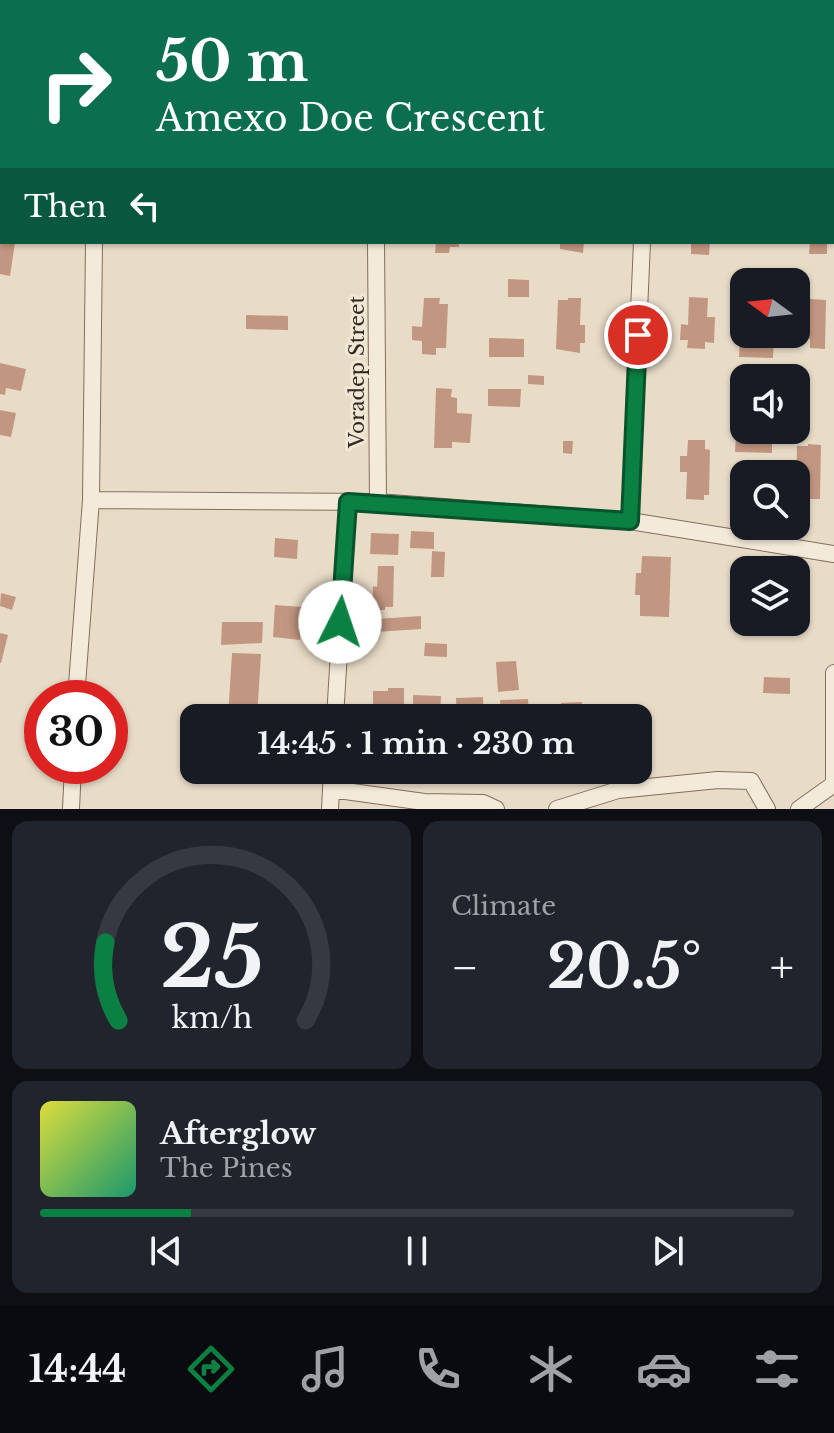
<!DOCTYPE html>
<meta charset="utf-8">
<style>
body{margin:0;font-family:"Libre Baskerville",serif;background:#20242c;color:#f1f3f6;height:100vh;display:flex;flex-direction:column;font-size:30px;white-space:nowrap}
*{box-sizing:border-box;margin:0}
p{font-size:26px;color:#9ea1a6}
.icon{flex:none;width:44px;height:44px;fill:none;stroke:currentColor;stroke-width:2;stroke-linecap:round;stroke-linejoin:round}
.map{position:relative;height:809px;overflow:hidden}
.details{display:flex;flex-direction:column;gap:12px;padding:12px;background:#0d0f14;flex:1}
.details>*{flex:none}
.banner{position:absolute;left:0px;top:0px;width:834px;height:244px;box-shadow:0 2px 6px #0004;background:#0b6e4f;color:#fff;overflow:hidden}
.needle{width:52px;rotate:285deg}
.buttons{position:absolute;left:730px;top:268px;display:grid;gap:16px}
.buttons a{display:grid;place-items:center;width:80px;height:80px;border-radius:16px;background:#171b24;box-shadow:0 2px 6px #0004;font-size:40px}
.speed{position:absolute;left:24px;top:680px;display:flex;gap:16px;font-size:40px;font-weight:700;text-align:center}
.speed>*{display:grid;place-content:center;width:104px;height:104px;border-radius:50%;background:#171b24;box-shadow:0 2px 6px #0004;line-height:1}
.speed .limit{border:12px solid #d22;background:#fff;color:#111}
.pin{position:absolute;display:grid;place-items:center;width:68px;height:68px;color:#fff;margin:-34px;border:4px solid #fff;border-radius:50%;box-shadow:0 2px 8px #0007}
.me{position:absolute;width:88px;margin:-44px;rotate:4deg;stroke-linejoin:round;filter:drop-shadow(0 0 6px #0008)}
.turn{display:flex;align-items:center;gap:28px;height:168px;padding:0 24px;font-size:36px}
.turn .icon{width:104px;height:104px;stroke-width:2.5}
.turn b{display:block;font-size:56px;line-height:68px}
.then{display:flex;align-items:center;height:76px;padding:0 24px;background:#0003;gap:16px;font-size:30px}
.big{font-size:60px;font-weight:800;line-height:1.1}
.details .card{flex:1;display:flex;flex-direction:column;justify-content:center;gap:12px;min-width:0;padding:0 28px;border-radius:16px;background:#20242c}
.details .dial{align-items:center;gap:0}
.dial svg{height:208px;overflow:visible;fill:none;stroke:#363941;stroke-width:7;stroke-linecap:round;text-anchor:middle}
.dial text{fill:#f1f3f6;stroke:none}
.song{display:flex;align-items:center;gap:24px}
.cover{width:96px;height:96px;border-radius:12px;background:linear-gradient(135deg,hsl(60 70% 55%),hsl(160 70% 35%))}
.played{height:8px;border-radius:4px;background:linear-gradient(90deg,#0b8043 20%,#363941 20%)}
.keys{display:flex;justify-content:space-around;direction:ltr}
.heat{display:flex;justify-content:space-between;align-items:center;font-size:44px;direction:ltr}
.details .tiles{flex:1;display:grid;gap:12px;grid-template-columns:1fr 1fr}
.card:last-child{grid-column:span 2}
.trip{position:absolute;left:180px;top:704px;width:472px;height:80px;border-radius:16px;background:#171b24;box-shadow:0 2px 6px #0004;font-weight:800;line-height:80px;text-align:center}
.tab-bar{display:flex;height:128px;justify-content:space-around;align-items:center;background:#090b0e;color:#9ea1a6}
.tab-bar .icon{width:56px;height:56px}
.tab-bar .current{color:#0b8043}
.tab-bar b{font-size:36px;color:#f1f3f6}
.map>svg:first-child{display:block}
</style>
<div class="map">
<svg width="834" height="809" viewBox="0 0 834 809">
<rect width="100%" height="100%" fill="#e9dcc7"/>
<!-- building -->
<path fill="#c29781" d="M0 242H15L10 276 0 274Z
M436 242H459V247H450L449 253H435Z
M560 242H584L583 253 560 249Z
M691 242H710L709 255 691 254Z
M810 242H827V254H809Z
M508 279 529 280V297H508Z
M689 297 708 298 707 317H715L714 343 705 342V349L687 348 688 340H680L681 324 688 325Z
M424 298H440L439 304H448L446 348H436V355L422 354V341L412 340V326L422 327Z
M568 298H581L580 325H585V343H580V353L556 349 558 300H568Z
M810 299 826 300 825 349 810 348V339H803L804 314 810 315Z
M246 315 288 316V330L246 329Z
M740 337 774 338 773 358 739 357Z
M489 338 524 339V357H489Z
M0 363 26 369 21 391 6 388 5 395 0 394Z
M528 375 544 376V385L528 384Z
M436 388 452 389 451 397 457 398V413L472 414 470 443 452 442V448H434Z
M488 389H521L520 407 488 406Z
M0 410 16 413 11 437 0 435Z
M736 434H772V453L735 452Z
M688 440H705V449L710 450 709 495H704V500L686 499 687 472H680V456H687Z
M563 441H573L572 454 563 453Z
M808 444 821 445 820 499H805V495H796L797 446H808Z
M411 531 434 532V549L410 548Z
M371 533 399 534 398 555 370 554Z
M275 538 298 540 297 559 274 557Z
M432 551 445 552 444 577H431Z
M642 556 671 557 669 617 640 616V595H635L636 573H641Z
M378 566H394L393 607H385V610H372L373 586 377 587Z
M1 593 16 597 12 610 0 606Z
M275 605 302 607 300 640 273 637Z
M421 616V629L361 633 360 620Z
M222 622H263L262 643 221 645Z
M0 633 8 635 1 663H0Z
M425 643 447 644V657L424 656Z
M232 653 261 654 257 718H228Z
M516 661 519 690 498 692 496 662Z
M764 677 790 678V694L763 693Z
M388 688H404V706L373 705V691H388Z
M413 695 441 696 440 718H407L408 705H413Z
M483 697 484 718H457L456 698Z
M528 699 529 718H501L500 700Z
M582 702V706L594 705V718H562L561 703Z"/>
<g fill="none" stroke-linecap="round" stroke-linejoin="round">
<defs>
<path id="minor" d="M374 0V2
M109 2V0
M0 154 2 155
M376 242 378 502
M91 500 378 502 630 521 834 554
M630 521 642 242
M76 698 91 500 94 242
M335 718 348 502
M834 784V673
M331 789 424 802 483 803 496 809
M71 809 73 766
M330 809 332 770
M557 809 618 790 718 780 751 781 767 809
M799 809 834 784"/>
</defs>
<!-- minor casing -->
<use href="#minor" stroke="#826e5e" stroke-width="18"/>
<!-- minor -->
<use href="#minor" stroke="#f4ead9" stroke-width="16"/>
</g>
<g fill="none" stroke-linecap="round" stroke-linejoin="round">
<defs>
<path id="route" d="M340 622 348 502 630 521 638 335"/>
</defs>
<!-- route casing -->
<use href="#route" stroke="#07532c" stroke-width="20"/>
<!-- route -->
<use href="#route" stroke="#0b8043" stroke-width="14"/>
</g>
<g text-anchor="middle" stroke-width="6" stroke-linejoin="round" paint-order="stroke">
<!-- street labels -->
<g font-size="20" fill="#342820" stroke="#f1e7d5">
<text transform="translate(357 372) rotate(-90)" y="7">Voradep Street</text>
</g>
</g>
</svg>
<div class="buttons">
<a><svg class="needle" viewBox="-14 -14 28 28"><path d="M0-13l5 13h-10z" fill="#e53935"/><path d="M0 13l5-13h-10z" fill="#9ea1a6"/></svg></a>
<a><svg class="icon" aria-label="sound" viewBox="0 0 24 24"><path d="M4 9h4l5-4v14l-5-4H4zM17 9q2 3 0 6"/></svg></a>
<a><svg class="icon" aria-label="search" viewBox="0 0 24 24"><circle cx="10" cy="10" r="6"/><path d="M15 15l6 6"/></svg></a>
<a><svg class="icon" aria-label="layers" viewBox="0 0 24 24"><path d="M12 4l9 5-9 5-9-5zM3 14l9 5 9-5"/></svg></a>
</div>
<div class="speed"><div class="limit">30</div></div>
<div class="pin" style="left:638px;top:335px;background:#d93025"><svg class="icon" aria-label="arrive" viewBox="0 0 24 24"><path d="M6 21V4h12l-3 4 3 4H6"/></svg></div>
<svg class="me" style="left:340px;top:622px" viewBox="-20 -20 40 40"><circle r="19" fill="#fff"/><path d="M0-13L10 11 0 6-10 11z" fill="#0b8043"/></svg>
<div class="trip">14:45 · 1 min · 230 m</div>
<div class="banner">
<div class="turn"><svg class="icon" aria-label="right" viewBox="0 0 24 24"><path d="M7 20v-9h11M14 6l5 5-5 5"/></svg><div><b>50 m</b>Amexo Doe Crescent</div></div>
<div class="then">Then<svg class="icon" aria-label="left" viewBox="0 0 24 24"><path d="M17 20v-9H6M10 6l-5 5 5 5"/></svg></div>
</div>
</div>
<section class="details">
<div class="tiles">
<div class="card dial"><svg viewBox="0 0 100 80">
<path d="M14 69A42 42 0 1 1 86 69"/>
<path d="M14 69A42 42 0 0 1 9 39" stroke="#0b8043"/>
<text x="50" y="56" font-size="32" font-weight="700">25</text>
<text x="50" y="72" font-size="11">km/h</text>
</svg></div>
<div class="card"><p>Climate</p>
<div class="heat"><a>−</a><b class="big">20.5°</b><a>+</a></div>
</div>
<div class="card">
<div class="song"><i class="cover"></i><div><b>Afterglow</b><p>The Pines</p></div></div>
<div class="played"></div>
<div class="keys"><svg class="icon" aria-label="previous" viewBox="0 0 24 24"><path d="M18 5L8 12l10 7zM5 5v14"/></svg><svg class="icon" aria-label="pause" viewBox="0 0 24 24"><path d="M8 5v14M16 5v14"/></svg><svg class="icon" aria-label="next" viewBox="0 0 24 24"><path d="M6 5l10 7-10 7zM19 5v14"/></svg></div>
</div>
</div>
</section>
<nav class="tab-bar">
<b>14:44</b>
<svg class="icon current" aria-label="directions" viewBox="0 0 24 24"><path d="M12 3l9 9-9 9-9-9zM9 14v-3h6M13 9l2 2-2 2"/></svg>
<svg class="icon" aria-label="music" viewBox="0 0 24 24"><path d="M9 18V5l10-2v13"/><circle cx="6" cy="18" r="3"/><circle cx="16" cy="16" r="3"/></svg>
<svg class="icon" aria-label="phone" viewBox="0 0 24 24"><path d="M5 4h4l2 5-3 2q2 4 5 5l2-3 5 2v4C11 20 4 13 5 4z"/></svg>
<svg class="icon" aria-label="climate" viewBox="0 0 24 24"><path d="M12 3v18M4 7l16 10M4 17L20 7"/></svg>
<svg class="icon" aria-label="car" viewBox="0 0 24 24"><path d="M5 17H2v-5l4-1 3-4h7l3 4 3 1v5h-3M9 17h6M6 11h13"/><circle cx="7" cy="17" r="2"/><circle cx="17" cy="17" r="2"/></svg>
<svg class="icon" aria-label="filters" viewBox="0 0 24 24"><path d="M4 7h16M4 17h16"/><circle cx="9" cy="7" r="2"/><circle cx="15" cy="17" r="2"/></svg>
</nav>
